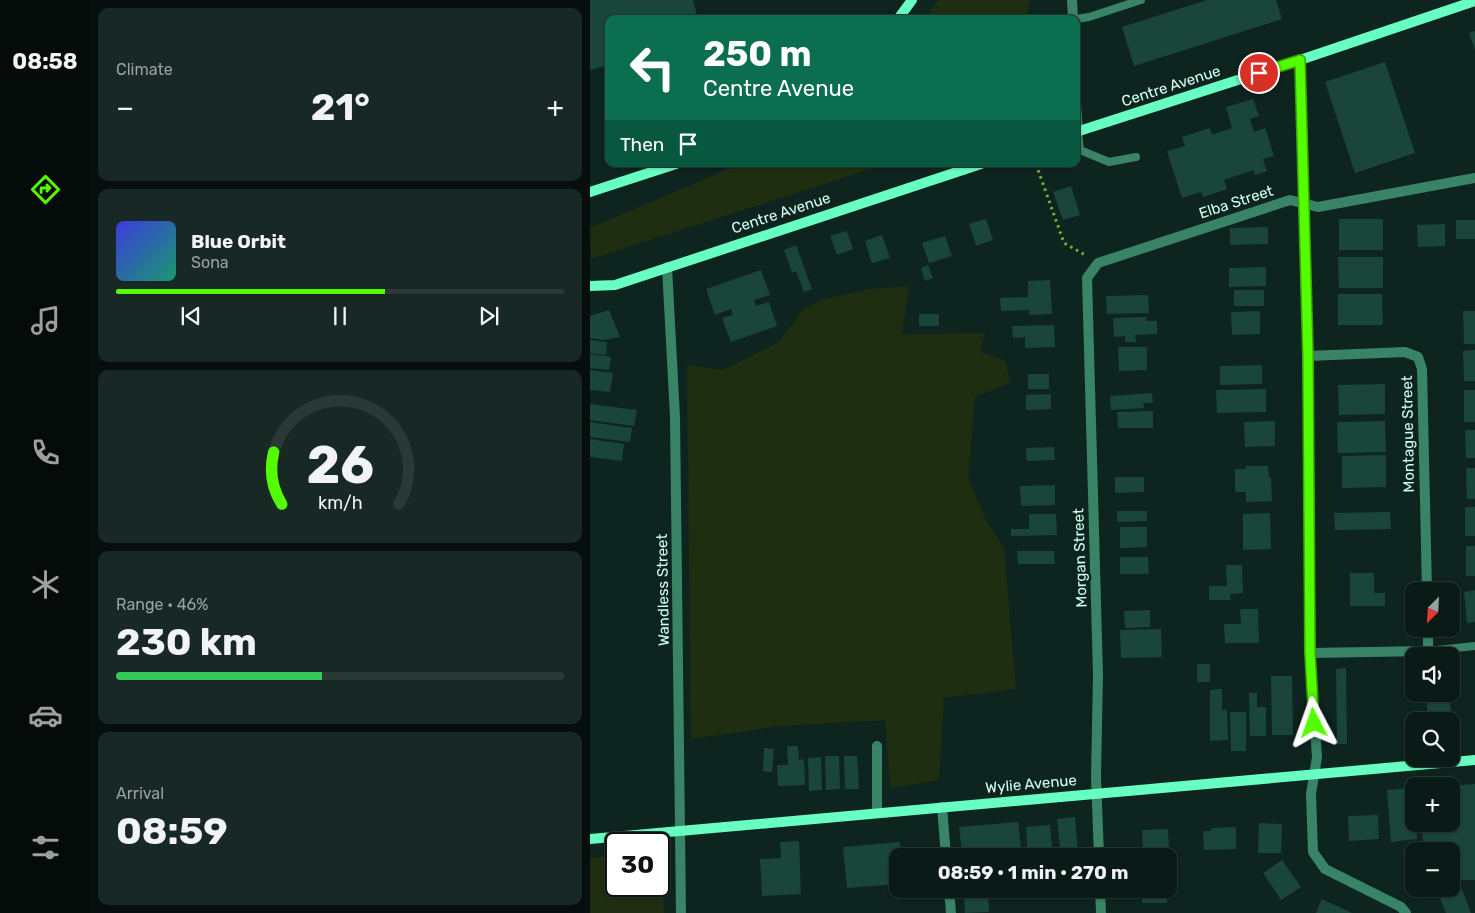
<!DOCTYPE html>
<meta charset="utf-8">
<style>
body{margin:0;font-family:Rubik,sans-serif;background:#182824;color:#f1f3f6;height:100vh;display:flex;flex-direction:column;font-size:19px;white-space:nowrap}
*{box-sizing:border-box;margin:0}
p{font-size:16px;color:#99a1a1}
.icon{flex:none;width:28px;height:28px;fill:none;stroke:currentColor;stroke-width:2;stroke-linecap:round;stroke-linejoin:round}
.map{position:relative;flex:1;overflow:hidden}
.details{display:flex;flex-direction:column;gap:8px;padding:8px;background:#060f0d;width:500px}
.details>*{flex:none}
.top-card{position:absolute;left:15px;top:15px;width:475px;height:152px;border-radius:10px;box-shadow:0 1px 4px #0004,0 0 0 1px #2a3936;background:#0b6e4f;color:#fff;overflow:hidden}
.needle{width:32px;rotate:204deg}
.fabs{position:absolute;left:815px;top:582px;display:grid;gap:10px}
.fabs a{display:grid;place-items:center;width:55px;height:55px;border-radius:10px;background:#0a1b17;box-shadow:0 1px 4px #0004,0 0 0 1px #2a3936;font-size:25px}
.speed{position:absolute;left:15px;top:832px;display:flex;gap:10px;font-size:25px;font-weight:700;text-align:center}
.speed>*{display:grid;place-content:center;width:65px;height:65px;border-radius:50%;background:#0a1b17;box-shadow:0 1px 4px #0004,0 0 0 1px #2a3936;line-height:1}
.speed .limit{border:2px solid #111;border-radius:8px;background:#fff;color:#111}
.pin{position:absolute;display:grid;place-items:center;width:42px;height:42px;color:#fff;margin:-21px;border:2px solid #fff;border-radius:50%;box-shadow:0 1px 5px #0007}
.me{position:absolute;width:55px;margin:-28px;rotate:356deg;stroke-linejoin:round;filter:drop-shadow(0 0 4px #0008)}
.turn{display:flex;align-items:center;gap:18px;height:105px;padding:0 15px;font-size:22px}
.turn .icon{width:65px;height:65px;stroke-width:2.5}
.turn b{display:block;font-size:35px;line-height:42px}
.then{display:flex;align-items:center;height:48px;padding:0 15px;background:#0003;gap:10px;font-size:19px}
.big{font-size:38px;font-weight:700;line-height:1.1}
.details .widget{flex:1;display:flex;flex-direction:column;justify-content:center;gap:8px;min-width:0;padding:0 18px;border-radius:10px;background:#182824}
.details .dial{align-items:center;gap:0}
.dial svg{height:130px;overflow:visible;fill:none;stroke:#2a3936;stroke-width:7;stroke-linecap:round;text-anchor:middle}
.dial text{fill:#f1f3f6;stroke:none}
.song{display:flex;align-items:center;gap:15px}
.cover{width:60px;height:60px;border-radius:8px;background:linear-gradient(135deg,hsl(240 70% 55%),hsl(160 70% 35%))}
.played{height:5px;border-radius:2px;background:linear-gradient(90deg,#54fc00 60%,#2a3936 60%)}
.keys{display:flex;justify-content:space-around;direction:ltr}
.heat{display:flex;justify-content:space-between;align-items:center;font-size:28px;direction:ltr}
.charge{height:8px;border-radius:4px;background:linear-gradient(90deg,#34c759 46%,#2a3936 0)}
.trip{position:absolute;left:299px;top:848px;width:288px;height:50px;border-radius:10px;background:#0a1b17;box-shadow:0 1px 4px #0004,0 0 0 1px #2a3936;font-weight:700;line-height:50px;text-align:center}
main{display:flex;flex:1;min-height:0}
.menu{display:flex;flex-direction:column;width:90px;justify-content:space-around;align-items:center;background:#040b09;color:#99a1a1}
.menu .icon{width:35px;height:35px}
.menu .active{color:#54fc00}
.menu b{font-size:22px;color:#f1f3f6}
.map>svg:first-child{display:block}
</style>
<main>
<nav class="menu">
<b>08:58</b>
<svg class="icon active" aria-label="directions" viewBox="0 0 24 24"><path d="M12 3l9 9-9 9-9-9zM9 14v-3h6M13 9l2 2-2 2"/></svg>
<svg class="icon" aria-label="music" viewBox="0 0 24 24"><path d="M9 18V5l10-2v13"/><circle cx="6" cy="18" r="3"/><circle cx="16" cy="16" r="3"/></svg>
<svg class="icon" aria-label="phone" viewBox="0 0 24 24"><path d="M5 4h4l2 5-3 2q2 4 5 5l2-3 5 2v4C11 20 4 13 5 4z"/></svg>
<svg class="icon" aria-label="climate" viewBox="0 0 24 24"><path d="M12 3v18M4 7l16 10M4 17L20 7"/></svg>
<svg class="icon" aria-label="car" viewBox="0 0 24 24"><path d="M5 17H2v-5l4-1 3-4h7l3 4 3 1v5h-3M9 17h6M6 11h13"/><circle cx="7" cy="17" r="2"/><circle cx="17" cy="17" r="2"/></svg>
<svg class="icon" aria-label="filters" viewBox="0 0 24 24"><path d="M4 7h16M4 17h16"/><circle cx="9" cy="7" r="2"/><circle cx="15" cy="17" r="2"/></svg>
</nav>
<section class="details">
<div class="widget"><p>Climate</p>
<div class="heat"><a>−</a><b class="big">21°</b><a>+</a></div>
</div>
<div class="widget">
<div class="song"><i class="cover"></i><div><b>Blue Orbit</b><p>Sona</p></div></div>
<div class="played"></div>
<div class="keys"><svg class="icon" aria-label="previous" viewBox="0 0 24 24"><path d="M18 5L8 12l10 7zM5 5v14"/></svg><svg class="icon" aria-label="pause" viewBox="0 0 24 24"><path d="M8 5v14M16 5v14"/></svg><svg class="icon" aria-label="next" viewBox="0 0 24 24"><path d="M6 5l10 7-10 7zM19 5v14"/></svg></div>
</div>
<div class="widget dial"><svg viewBox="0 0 100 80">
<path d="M14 69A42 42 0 1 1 86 69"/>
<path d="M14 69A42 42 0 0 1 9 37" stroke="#54fc00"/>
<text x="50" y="56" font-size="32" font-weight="700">26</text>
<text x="50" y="72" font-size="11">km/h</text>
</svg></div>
<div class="widget"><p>Range · 46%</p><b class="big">230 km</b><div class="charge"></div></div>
<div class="widget"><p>Arrival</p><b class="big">08:59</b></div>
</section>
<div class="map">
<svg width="885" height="913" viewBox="0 0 885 913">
<rect width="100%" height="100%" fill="#0e241f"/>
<!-- green -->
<path fill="#1f2e11" d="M348 0H440L436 19H335Z
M150 164H296L1 259 0 228Z
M319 286 312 334 395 333 390 352 415 360 420 383 385 397 378 478 396 520 414 548 426 689 354 698 349 780 300 788 295 720 191 726 101 739 97 365 133 370 189 342 213 309 232 300 279 289Z
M69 852H73L74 913H0V858L26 856V886H69Z"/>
<!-- building -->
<path fill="#1a453b" d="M0 0H103L108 19H19V65L0 70Z
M617 0H686L692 19 544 66 532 27Z
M885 31V50L879 33Z
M795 62 825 153 765 173 735 82Z
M663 99 669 116 660 119 664 132 675 128 684 156 673 159 677 171 665 175 663 170 634 180 637 189 613 197 611 192 592 198 577 151 595 146 592 137 620 128 622 135 642 128 636 107Z
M481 186 490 215 473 220 463 192Z
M396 219 403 240 386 246 379 224Z
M749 219H793V250H749Z
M866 220H885V239H866Z
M855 224V246L828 247 827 225Z
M678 227V244L640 245V228Z
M257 231 263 249 247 255 240 236Z
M292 235 300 258 282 263 275 241Z
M355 236 362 256 339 263 332 243Z
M206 245 222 289 214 292 206 271 202 273 194 250Z
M748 257H793V288H749Z
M338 265 343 278 335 281 331 268Z
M676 267V286L639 287V268Z
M171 270 180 295 164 300 166 306 179 302 187 326 141 342 132 318 143 315 141 309 125 315 116 289Z
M460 280 462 314 439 315V310L411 311 410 298 438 297V281Z
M644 290H674V306H644Z
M748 294H792L793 325H748Z
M558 295 559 313 517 314 516 296Z
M19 310 30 337 14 340 0 338V316Z
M670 311V334L642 335 641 312Z
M873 311H885V344H874Z
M329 314H349V326H329Z
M556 317V321H567V334L545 335 546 342H535V336L524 337 523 318Z
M464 325 465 347 435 348V337L423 338 422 326Z
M0 340 17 342 16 355 0 353Z
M528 347H557V370L529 371Z
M885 350V381H874L873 351Z
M0 354 21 357 19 370 0 368Z
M672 365V384L630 385V366Z
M0 370 23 373 20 392 0 390Z
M438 374H459V389H438Z
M795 384V414L749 415 748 385Z
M676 389V412L627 413 626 390Z
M874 390H885V422H874Z
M562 393 563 403H553L554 408 521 410 520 396Z
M461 394V409L436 410V395Z
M0 404 47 410 44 426 0 420Z
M563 411V428H528L527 412Z
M685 421V446L655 447 654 422Z
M795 421 796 452 748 453 747 422Z
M0 422 42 428 40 442 0 437Z
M875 430H885V458H876Z
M0 439 34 444 32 461 0 457Z
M464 447 465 460 437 461 436 448Z
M796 455V487L752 488V456Z
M656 466H678L679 478H681L682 501 656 502V492H645V469H656Z
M876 468H885V499H877Z
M525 477H554V492L525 493Z
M465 485V505L431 506 430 486Z
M875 507H885V536H875Z
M527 511H557V521L527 522Z
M800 512 801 529 745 530 744 513Z
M680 513 681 549 653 550V514Z
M439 514H466L467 535 421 536V529H439Z
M530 527H557V547L530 548Z
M876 546H885V576H876Z
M427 551H464L465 564H428Z
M530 557H558L559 574H530Z
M636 565H652L653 593 640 594 641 600H619V586H637Z
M760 573H784V593H795V606H760Z
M885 590V622L877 623 874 592Z
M650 609H668L669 643H635L634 624H651Z
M560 610V627L535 628 534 611Z
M571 629 572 657 531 658 530 630Z
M607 664H620V682H607Z
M756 668 757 744H747L746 669Z
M681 676H702L703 735H682Z
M632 689V710H637L638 740 620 741V690Z
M659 693H667V707H676V736H660Z
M836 694H859L861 714 838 716Z
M640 712H656V751H641Z
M197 746H208L209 760 214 759 215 785 188 786 187 765H198Z
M174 748 184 749 182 772 173 771Z
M235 756H249L250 789 236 790Z
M254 756H267L269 789H255Z
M231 757 232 790 219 791 218 758Z
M885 784V880H861V851H833L832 824H861V786Z
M823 788 824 824H826L827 839 801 842 797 790Z
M788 815 789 839 759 841 758 816Z
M485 817 488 856H471L467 819Z
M428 822 432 856H425L424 848H416L417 856H399L398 850 389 851 390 856H374V851H372L369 827Z
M669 823 692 824 691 853H668Z
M460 825 463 856H438L436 827Z
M646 827V849L614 850 613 831H621V828Z
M578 829 579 850H575V856H558V851H553L552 830Z
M209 841 211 894 172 896 170 859 191 858 190 842Z
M310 842 311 856H308V884L257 888 253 847Z
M692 860 711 887 691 900 673 873Z
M871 887 881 913H856L849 896Z
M398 889 399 912 375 913 374 890Z
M552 889H577V903H552Z
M732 899 762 913H726Z"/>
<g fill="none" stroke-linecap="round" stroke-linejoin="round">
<!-- path -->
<path stroke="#71b62e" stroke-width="3" stroke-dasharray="2.5 4" stroke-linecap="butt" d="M446 164 474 243 497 256"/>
<!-- lane -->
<path stroke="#398366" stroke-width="8" d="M486 19 499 17 551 0
M488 132 490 150 519 162 546 157
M838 651 885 646"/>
<!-- street -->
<path stroke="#398366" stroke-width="10" d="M482 0 483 19
M710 60 718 356 720 653 727 757 721 794 723 852 735 869 811 907 816 913
M486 103 488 132
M77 267 85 417 91 913
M718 356 815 352 828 357 832 369 837 591
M720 653 838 651V629
M352 807 356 856
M287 813V746
M509 856 506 777 508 675 497 278 508 263 700 200 728 207 885 178
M359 889 361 913
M510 889 511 913"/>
<!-- secondary -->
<path stroke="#68ffc2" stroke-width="10" d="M308 19 322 0
M486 132 710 60 885 1
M0 192 86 164
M0 286 25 285 391 164
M0 839 885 760"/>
</g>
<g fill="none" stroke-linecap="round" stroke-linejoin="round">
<defs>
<path id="route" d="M669 73 710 60 718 356 720 653 724 723"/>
</defs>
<!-- route casing -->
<use href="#route" stroke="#37a400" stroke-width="12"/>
<!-- route -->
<use href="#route" stroke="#54fc00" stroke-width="9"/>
</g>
<g text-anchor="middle" stroke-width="5" stroke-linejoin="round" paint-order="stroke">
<!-- street labels -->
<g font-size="15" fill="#d1fff1" stroke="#0e241f">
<text transform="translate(581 86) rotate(-18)" y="5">Centre Avenue</text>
<text transform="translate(646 202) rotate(-18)" y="5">Elba Street</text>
<text transform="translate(191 213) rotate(-18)" y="5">Centre Avenue</text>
<text transform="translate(818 434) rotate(-91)" y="5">Montague Street</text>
<text transform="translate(490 558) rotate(-92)" y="5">Morgan Street</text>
<text transform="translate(73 590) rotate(-91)" y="5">Wandless Street</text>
<text transform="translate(441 784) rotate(-5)" y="5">Wylie Avenue</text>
</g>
</g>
</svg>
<div class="fabs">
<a><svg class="needle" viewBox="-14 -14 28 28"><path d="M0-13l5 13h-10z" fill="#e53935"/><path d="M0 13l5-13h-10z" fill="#99a1a1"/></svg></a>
<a><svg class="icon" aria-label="sound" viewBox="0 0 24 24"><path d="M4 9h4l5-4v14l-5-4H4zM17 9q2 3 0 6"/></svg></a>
<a><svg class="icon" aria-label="search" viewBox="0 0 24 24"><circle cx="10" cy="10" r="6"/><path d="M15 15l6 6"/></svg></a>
<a>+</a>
<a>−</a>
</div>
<div class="speed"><div class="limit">30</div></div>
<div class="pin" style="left:669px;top:73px;background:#d93025"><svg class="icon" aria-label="arrive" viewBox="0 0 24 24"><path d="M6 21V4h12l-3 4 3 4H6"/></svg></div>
<svg class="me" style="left:724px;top:723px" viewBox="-20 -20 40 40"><path d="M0-17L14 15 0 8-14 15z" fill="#54fc00" stroke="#fff" stroke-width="4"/></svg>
<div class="trip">08:59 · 1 min · 270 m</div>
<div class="top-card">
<div class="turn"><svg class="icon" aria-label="left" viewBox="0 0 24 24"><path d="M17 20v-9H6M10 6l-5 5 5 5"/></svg><div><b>250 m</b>Centre Avenue</div></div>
<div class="then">Then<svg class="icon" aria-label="arrive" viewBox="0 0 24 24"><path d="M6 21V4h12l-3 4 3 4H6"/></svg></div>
</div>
</div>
</main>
